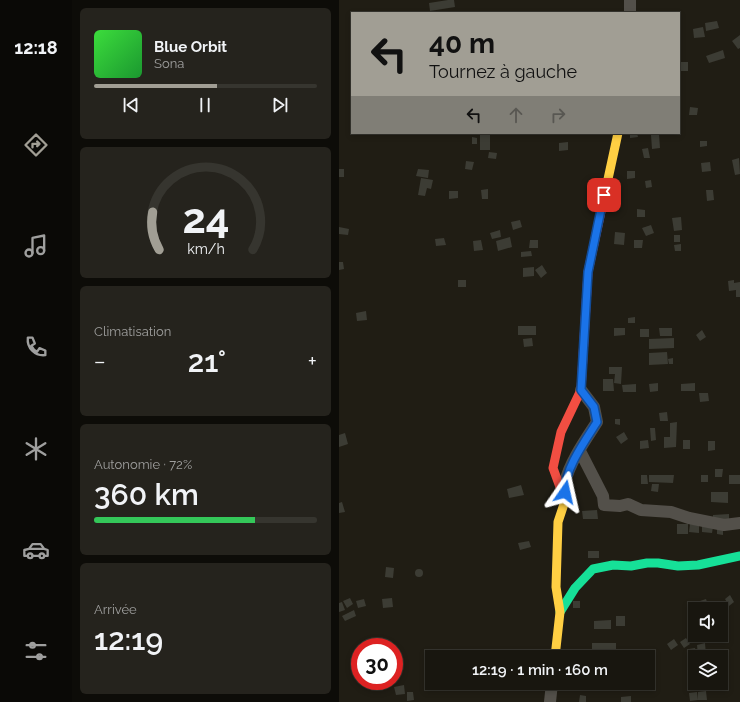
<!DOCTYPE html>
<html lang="fr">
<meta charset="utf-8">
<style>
body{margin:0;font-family:Raleway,sans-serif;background:#25231d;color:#f1f3f6;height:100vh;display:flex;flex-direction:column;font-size:15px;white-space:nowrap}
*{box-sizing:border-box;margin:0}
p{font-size:13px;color:#9f9f9e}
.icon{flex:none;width:22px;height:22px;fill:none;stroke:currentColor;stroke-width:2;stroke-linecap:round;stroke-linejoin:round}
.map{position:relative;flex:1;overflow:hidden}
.side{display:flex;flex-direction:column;gap:8px;padding:8px;background:#0d0c08;width:267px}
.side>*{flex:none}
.guide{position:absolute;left:12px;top:12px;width:329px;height:122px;border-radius:0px;box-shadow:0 2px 6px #0003,0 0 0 1px #36352f;background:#a19e94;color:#111;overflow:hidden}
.controls{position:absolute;left:349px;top:602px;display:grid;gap:8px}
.controls a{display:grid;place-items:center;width:40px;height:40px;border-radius:0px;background:#18160f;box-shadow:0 2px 6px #0003,0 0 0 1px #36352f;font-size:20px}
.speed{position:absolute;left:12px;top:638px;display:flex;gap:8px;font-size:20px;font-weight:700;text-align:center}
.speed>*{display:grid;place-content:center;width:52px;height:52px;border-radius:50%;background:#18160f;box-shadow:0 2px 6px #0003,0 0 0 1px #36352f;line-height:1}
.speed .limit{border:6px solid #d22;background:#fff;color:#111}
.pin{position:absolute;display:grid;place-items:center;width:34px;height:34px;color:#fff;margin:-17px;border-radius:8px;box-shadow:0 2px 6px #0006}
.me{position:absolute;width:44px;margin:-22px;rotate:11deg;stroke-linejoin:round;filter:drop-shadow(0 0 3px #0008)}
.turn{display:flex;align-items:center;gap:14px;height:84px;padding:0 12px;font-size:18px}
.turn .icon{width:52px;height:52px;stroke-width:2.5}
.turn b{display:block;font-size:28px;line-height:34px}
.lanes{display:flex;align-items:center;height:38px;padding:0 12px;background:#0003;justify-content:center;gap:20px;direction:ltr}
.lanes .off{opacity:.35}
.big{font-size:30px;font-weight:600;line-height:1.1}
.side .tile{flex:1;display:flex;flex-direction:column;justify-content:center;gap:6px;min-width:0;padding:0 14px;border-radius:6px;background:#25231d}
.side .dial{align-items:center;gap:0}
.dial svg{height:104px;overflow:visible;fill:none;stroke:#36352f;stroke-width:7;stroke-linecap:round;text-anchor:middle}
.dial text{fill:#f1f3f6;stroke:none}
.song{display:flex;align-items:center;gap:12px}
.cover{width:48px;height:48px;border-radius:6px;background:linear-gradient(135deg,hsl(120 70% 55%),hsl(130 70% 35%))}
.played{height:4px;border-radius:2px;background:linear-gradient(90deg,#a19e94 55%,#36352f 55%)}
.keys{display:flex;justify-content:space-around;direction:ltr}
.heat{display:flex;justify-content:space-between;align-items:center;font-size:22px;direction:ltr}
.charge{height:6px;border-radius:3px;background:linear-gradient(90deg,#34c759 72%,#36352f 0)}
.trip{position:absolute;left:86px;top:650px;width:230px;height:40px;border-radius:0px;background:#18160f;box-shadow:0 2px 6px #0003,0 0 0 1px #36352f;font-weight:600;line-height:40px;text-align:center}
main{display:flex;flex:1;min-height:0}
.dock{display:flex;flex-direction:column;width:72px;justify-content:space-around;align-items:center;background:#0a0906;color:#9f9f9e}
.dock .icon{width:28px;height:28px}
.dock .current{color:#a19e94}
.dock b{font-size:18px;color:#f1f3f6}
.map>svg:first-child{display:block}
</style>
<main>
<nav class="dock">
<b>12:18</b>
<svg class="icon current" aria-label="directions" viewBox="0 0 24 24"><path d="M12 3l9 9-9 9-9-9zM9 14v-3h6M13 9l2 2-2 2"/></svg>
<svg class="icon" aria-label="music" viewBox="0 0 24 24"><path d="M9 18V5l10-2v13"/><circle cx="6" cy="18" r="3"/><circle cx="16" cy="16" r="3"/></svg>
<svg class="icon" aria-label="phone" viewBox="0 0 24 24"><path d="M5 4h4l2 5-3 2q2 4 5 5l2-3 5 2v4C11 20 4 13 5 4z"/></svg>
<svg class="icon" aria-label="climate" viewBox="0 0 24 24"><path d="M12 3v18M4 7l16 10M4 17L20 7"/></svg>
<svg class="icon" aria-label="car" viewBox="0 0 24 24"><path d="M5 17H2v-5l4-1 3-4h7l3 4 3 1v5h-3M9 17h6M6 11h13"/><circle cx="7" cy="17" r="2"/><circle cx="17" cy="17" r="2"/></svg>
<svg class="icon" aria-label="filters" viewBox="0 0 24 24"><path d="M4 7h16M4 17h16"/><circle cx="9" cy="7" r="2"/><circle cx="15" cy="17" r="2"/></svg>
</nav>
<section class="side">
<div class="tile">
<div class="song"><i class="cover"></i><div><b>Blue Orbit</b><p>Sona</p></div></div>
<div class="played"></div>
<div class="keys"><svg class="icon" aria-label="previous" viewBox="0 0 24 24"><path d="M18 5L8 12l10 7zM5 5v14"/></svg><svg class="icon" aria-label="pause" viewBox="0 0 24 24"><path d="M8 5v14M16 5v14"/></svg><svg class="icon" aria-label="next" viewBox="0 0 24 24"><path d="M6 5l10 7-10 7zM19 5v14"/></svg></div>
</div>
<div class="tile dial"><svg viewBox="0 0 100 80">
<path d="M14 69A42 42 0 1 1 86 69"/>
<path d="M14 69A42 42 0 0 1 9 40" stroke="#a19e94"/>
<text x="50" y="56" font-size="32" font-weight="700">24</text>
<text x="50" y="72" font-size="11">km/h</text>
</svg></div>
<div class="tile"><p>Climatisation</p>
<div class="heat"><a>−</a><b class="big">21°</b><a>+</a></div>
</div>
<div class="tile"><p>Autonomie · 72%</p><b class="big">360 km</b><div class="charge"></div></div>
<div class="tile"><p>Arrivée</p><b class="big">12:19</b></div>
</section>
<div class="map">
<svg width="401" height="702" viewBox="0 0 401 702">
<rect width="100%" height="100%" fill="#201d14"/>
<!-- building -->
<path fill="#3c3c34" d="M109 0H115L116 7 91 11 90 3Z
M378 21 380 28 367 31 366 23Z
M364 27 366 37 355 38 354 29Z
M401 35V48L399 49 393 41Z
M384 50 386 58 370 63 367 56Z
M340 62H349V71H340Z
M351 107 359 108 358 115H350Z
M134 133H151V150H141V135H134Z
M291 133H298L299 137 291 138Z
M320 134 321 148 313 149 312 135Z
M133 137 138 138V144H133Z
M361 141H368V146L361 147Z
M229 142V150L220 151V143Z
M309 148 311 158H305L303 149Z
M150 152 158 153 157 159 149 158Z
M400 158 401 174 396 175 393 160Z
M127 161 135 162 133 170 126 169Z
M371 162 372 171 363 172 362 163Z
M0 169H5V177H0Z
M79 169 90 170 89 178 77 176Z
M288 171H296V178L288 179Z
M82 178 94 180 92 189 88 188 86 196 79 195Z
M312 180 313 187 307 188 306 181Z
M149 189V199H143L142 190Z
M367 190H374L375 200 368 201Z
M110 191H119V198L110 199Z
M298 209 306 210V217H298Z
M342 217 343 230 335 231 333 218Z
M181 220 183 227 174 230 172 222Z
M312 225 315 233 307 236 303 228Z
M0 227 10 229 9 235 0 234Z
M161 230 162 237 153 239 151 233Z
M276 232 286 233 285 245 275 244Z
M335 235H341V242H335Z
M171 237 173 247 159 251 157 241Z
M105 238 107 245 97 246 96 239Z
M142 240 144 250 135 251 134 241Z
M191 240H199V248H190Z
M295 240H304L303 248H295Z
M342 244V251H336L335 245Z
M192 251 193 256 182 257V252Z
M0 262H4L5 269 0 270Z
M203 265 208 273 202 278 196 270Z
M195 267V276L184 277V268Z
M119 280H127V287H119Z
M395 280V283L401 282V297H397V290L390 291 389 281Z
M27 311 28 320 18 321 17 313Z
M296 317V323H289V318Z
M179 326H197V335H179Z
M275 328H286V335L275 336Z
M320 328H333V336H321Z
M301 329H310V337H301Z
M363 330 367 337 361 341 357 335Z
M193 338 194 346 185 347 184 339Z
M335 338V348L310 349V339Z
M328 352 329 364 310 365V353Z
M334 358V364H330L329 359Z
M270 367H283L282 384 275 383 276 374H270Z
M264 379H274L275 391H264Z
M319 383V391L311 392 310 384Z
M356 383V391H342V384Z
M297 384V392H284L283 385Z
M360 393H369L370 401 361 402Z
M328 412 329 421H321L320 413Z
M276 419H281V425L276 424Z
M338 422 337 447 325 448V437H331V423Z
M311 428H316L317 440 312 441Z
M285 432 289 439 282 444 277 437Z
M6 433 9 444 0 447V435Z
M309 440 310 448 301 449V441Z
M344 440H351V449H344Z
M369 441H376V450L369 451Z
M376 469H384L383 477H376Z
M302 475H308L309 484H302Z
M310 475H335L334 483 310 482Z
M362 475H369V482H362Z
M390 475H401V484H390Z
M313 484H320L319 492 312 491Z
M182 485 185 495 170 498 168 489Z
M372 492H389V503L372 502Z
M3 502 6 512 0 513V503Z
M258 510 259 519H244L243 511Z
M390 514V521L374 522V515Z
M338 524H349V534H338Z
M351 524 360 525V533L350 532Z
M363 526 374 527 373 533 363 532Z
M378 527H384V535L378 534Z
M190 541 192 547 181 550 179 543Z
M249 551H260V558H249Z
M47 567 55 568 54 578 46 577Z
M76 573a4 4 0 1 1 8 0a4 4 0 1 1-8 0Z
M391 595 395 602 390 606 386 599Z
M11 598 14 604 8 608 4 601Z
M53 598 54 607 44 608 43 599Z
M25 599 27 606 19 608 17 601Z
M367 599 370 608 357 609 355 603Z
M234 601H241V608H234Z
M3 602 6 610 0 612V603Z
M15 610 17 616 6 621 3 616Z
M277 616H286V626H277Z
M272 620V629H255V621Z
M356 620V631L351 623Z
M382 630H384L385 641 377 642 376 635H382Z
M347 638 351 644 345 648 341 642Z
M335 639 339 645 332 650 328 644Z
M253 643H277V653H253Z
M366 643 367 655 359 656 358 645Z
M356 648 357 653 351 654 350 649Z
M356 667V681L349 671Z
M243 683H254V688H243Z
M65 685 66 694 57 695 55 687Z
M367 691 368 700H359V692Z
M68 692H74L75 700 68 701Z
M358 692 359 700 351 701 350 693Z
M241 695 247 696V702H240Z
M292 696V702H282V697Z"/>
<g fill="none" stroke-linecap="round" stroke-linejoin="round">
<!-- street -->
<path stroke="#53504a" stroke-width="12" d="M291 13V0
M241 451 264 496 265 505 281 506 289 504 302 510 332 512 350 518 385 525 401 523
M226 496C226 492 225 487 226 483 230 463 247 439 258 422L255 407 242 390
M211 702 213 683"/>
<!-- fast -->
<path stroke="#16e098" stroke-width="9" d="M221 612 236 588 254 569 274 565 292 566 308 563H319L339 566 359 565 401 556"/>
<!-- slow -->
<path stroke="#ffcf43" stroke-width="9" d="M264 202 279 133
M216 657 221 612 217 587 219 522 226 501 225 498"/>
<!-- jam -->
<path stroke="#f24e42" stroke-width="9" d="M225 498 214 468 222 432 242 390 249 272 264 202"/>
</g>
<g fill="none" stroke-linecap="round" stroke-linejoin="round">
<defs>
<path id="route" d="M226 492C225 470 246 441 258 422L255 407 242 390 249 272 265 195"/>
</defs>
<!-- route casing -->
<use href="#route" stroke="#114b97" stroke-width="10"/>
<!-- route -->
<use href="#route" stroke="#1a73e8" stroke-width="7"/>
</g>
</svg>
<div class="controls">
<a><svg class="icon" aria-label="sound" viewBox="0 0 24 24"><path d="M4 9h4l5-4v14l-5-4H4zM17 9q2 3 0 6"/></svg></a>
<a><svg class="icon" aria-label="layers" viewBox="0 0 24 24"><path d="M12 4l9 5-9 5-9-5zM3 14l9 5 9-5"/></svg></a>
</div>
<div class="speed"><div class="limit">30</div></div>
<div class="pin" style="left:265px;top:195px;background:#d93025"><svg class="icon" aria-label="arrive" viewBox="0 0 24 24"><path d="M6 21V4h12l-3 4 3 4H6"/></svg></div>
<svg class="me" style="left:226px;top:492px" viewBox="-20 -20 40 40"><path d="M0-17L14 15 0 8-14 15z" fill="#1a73e8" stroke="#fff" stroke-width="4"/></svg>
<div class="trip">12:19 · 1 min · 160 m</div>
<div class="guide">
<div class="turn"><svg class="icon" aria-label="left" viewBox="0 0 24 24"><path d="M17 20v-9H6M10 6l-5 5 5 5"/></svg><div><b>40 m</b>Tournez à gauche</div></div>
<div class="lanes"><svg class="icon" aria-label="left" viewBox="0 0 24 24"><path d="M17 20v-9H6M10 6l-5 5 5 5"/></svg><svg class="icon off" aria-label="ahead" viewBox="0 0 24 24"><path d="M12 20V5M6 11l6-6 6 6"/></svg><svg class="icon off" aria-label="right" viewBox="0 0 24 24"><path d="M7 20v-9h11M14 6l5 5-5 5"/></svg></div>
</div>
</div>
</main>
